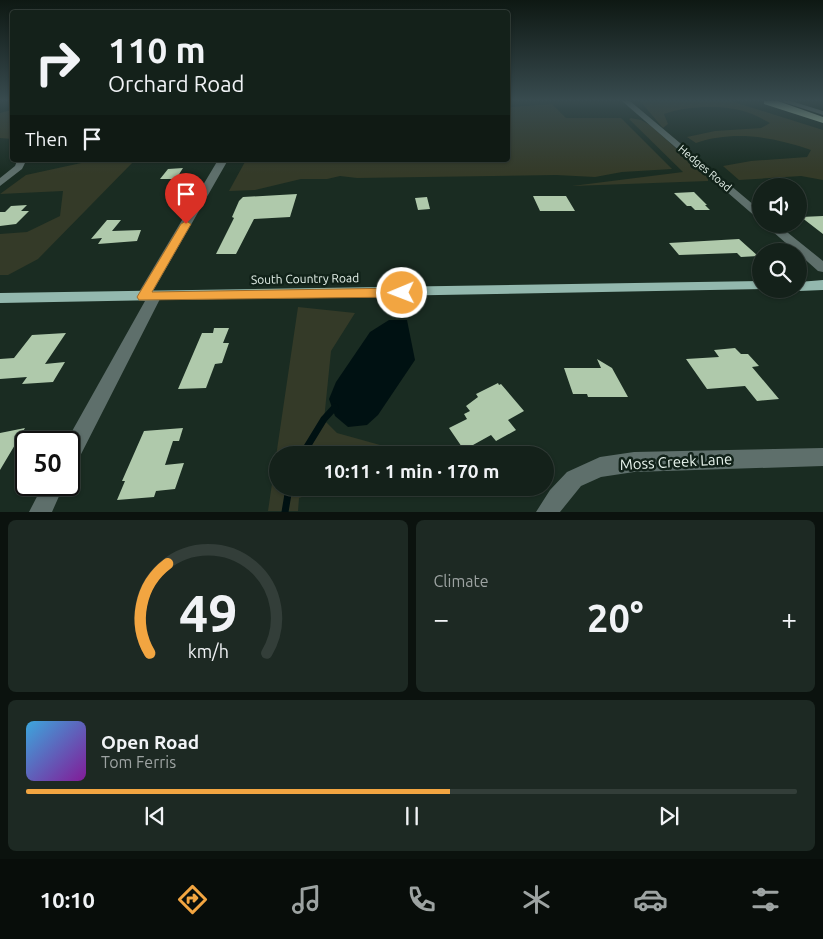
<!DOCTYPE html>
<meta charset="utf-8">
<style>
body{margin:0;font-family:Ubuntu,sans-serif;background:#1d2923;color:#f1f3f6;height:100vh;display:flex;flex-direction:column;font-size:19px;white-space:nowrap}
*{box-sizing:border-box;margin:0}
p{font-size:16px;color:#9da3a2}
.icon{flex:none;width:28px;height:28px;fill:none;stroke:currentColor;stroke-width:2;stroke-linecap:round;stroke-linejoin:round}
.map{position:relative;height:512px;overflow:hidden}
.details{display:flex;flex-direction:column;gap:8px;padding:8px;background:#0b120e;flex:1}
.details>*{flex:none}
.guide{position:absolute;left:10px;top:10px;width:500px;height:152px;border-radius:5px;box-shadow:0 1px 4px #0004,0 0 0 1px #333e39;background:#14211a;color:#f1f3f6;overflow:hidden}
.tools{position:absolute;left:752px;top:178px;display:grid;gap:10px}
.tools a{display:grid;place-items:center;width:55px;height:55px;border-radius:50%;background:#14211a;box-shadow:0 1px 4px #0004,0 0 0 1px #333e39;font-size:25px}
.speed{position:absolute;left:15px;top:431px;display:flex;gap:10px;font-size:25px;font-weight:700;text-align:center}
.speed>*{display:grid;place-content:center;width:65px;height:65px;border-radius:50%;background:#14211a;box-shadow:0 1px 4px #0004,0 0 0 1px #333e39;line-height:1}
.speed .limit{border:2px solid #111;border-radius:8px;background:#fff;color:#111}
.pin{position:absolute;display:grid;place-items:center;width:42px;height:42px;color:#fff;margin:-51px -21px;border-radius:50% 50% 50% 0;rotate:-45deg;box-shadow:0 0 5px #0007}
.pin .icon{rotate:45deg}
.me{position:absolute;width:55px;margin:-28px;rotate:269deg;stroke-linejoin:round;filter:drop-shadow(0 0 4px #0008)}
.turn{display:flex;align-items:center;gap:18px;height:105px;padding:0 15px;font-size:22px}
.turn .icon{width:65px;height:65px;stroke-width:2.5}
.turn b{display:block;font-size:35px;line-height:42px}
.then{display:flex;align-items:center;height:48px;padding:0 15px;background:#0003;gap:10px;font-size:19px}
.big{font-size:38px;font-weight:700;line-height:1.1}
.details .card{flex:1;display:flex;flex-direction:column;justify-content:center;gap:8px;min-width:0;padding:0 18px;border-radius:8px;background:#1d2923}
.details .dial{align-items:center;gap:0}
.dial svg{height:130px;overflow:visible;fill:none;stroke:#333e39;stroke-width:7;stroke-linecap:round;text-anchor:middle}
.dial text{fill:#f1f3f6;stroke:none}
.song{display:flex;align-items:center;gap:15px}
.cover{width:60px;height:60px;border-radius:8px;background:linear-gradient(135deg,hsl(200 70% 55%),hsl(290 70% 35%))}
.played{height:5px;border-radius:2px;background:linear-gradient(90deg,#f2a541 55%,#333e39 55%)}
.keys{display:flex;justify-content:space-around;direction:ltr}
.heat{display:flex;justify-content:space-between;align-items:center;font-size:28px;direction:ltr}
.details .tiles{flex:1;display:grid;gap:8px;grid-template-columns:1fr 1fr}
.card:last-child{grid-column:span 2}
.trip{position:absolute;left:269px;top:446px;width:285px;height:50px;border-radius:25px;background:#14211a;box-shadow:0 1px 4px #0004,0 0 0 1px #333e39;font-weight:700;line-height:50px;text-align:center}
.tabs{display:flex;height:80px;justify-content:space-around;align-items:center;background:#080d0a;color:#9da3a2}
.tabs .icon{width:35px;height:35px}
.tabs .current{color:#f2a541}
.tabs b{font-size:22px;color:#f1f3f6}
.map>svg:first-child{display:block}
</style>
<div class="map">
<svg width="823" height="512" viewBox="0 0 823 512">
<rect width="100%" height="100%" fill="#1a2c22"/>
<!-- green -->
<path fill="#343a28" d="M640 101H731L823 130V180L801 176 739 180 723 166 751 161 807 157 811 150C774 137 734 130 696 143L687 137 715 131 761 128 770 123C764 120 756 115 749 113 726 104 686 106 664 114L668 124 663 128Z
M552 104 566 118H621L672 169 622 172 595 177 556 175 357 178 340 176 327 179H301L255 190 229 191 246 160H508V105L509 107Z
M12 110V139L0 138V113Z
M631 118 641 120 650 125 708 177V181L572 186 683 172 629 119Z
M95 160H135L38 259 8 275H0V234L27 232 60 216 63 191 0 194 26 175Z
M298 307 355 313 331 351 324 420 337 433 416 455H278V488H329L299 498 298 511H268Z"/>
<!-- water -->
<path fill="#001112" d="M389 320H407L415 360 378 415 367 425 348 427 335 416 329 399 336 382 370 332Z"/>
<g fill="none" stroke-linecap="round" stroke-linejoin="round">
<!-- stream -->
<path stroke="#001112" stroke-width="7" d="M302 455 324 419 335 407
M285 512 289 488"/>
</g>
<!-- building -->
<path fill="#afc9ab" d="M764 101H778L823 117V123L764 104Z
M183 168 176 179H160L168 169Z
M694 192 707 205H705L710 210H695L691 206H687L674 193Z
M297 194 290 217 254 219 236 254H216L234 218 232 217 239 201 243 197Z
M533 196H566L575 211H540Z
M427 197 430 209 418 210 415 198Z
M27 205 21 211H29L16 224 0 226V212H5L11 206Z
M823 216V234L801 217Z
M107 220H121L112 231 141 230 137 241 98 244 102 238 91 239Z
M739 239 758 256 741 257 737 253 679 255 669 243Z
M214 328H229L223 343H229L222 363 215 364 206 388 178 389 202 333H213Z
M66 333 45 364 65 362 53 382 22 384 27 377 0 379V359L14 358 32 335Z
M735 348 741 354H748L759 366 752 367 779 399 757 401 745 386 707 389 686 359 719 357 714 350Z
M597 359 612 368 628 397H588L587 394H573L564 368H601Z
M498 383 499 385 501 384 524 411 508 420 516 430 496 441 491 435 464 450 449 428 467 419 464 414 470 411 466 406 478 397 476 394Z
M25 428 0 470V433Z
M183 428 179 441H173L165 465 184 463 175 489 156 491 154 497 117 500 125 481H122L144 431Z"/>
<g fill="none" stroke-linecap="round" stroke-linejoin="round">
<!-- minor -->
<path fill="#5e6f6b" fill-rule="evenodd" d="M622 101H630L761 211V219L757 218Z
M780 101H791L823 111V115Z
M20 160 25 163 22 169 0 186V178L15 166 17 161Z
M218 160H228L152 293 159 294 161 297 76 464 69 466V442H66L145 301 138 300 136 297Z
M764 224H777L823 261V272L818 271 799 254V251H795Z
M823 448V466L634 472 601 477 581 486 560 512H536L550 490 567 472 600 457 634 452Z
M43 485H64L52 512H29Z"/>
<!-- major -->
<path fill="#93b8ae" fill-rule="evenodd" d="M823 280V290L799 291 794 289H799V282Z
M761 281V289H766L0 303V293Z"/>
</g>
<!-- sky -->
<linearGradient id="sky" x2="0" y2="1"><stop stop-color="#0e1813"/><stop offset="0.58" stop-color="#384b4f"/><stop offset="1" stop-color="#384b4f" stop-opacity="0"/></linearGradient>
<rect width="823" height="173" fill="url(#sky)"/>
<!-- route -->
<path fill="#f2a541" stroke="#9d6b2a" d="M186 221 191 224 152 292 402 288 409 293 402 297 139 300 137 297 181 224Z"/>
<g text-anchor="middle" stroke-width="5" stroke-linejoin="round" paint-order="stroke">
<!-- far-street labels -->
<g font-size="11" fill="#e7f3ec" stroke="#112219">
<text transform="translate(705 168) rotate(40)" y="4">Hedges Road</text>
</g>
<!-- street labels -->
<g font-size="12" fill="#e7f3ec" stroke="#112219">
<text transform="translate(305 279) rotate(-1)" y="4">South Country Road</text>
</g>
<!-- near-street labels -->
<g font-size="15" fill="#e7f3ec" stroke="#112219">
<text transform="translate(676 462) rotate(-3)" y="5">Moss Creek Lane</text>
</g>
</g>
</svg>
<div class="tools">
<a><svg class="icon" aria-label="sound" viewBox="0 0 24 24"><path d="M4 9h4l5-4v14l-5-4H4zM17 9q2 3 0 6"/></svg></a>
<a><svg class="icon" aria-label="search" viewBox="0 0 24 24"><circle cx="10" cy="10" r="6"/><path d="M15 15l6 6"/></svg></a>
</div>
<div class="speed"><div class="limit">50</div></div>
<div class="pin" style="left:186px;top:224px;background:#d93025"><svg class="icon" aria-label="arrive" viewBox="0 0 24 24"><path d="M6 21V4h12l-3 4 3 4H6"/></svg></div>
<svg class="me" style="left:402px;top:293px" viewBox="-20 -20 40 40"><circle r="17" fill="#f2a541" stroke="#fff" stroke-width="3"/><path d="M0-11L8 9 0 5-8 9z" fill="#fff"/></svg>
<div class="trip">10:11 · 1 min · 170 m</div>
<div class="guide">
<div class="turn"><svg class="icon" aria-label="right" viewBox="0 0 24 24"><path d="M7 20v-9h11M14 6l5 5-5 5"/></svg><div><b>110 m</b>Orchard Road</div></div>
<div class="then">Then<svg class="icon" aria-label="arrive" viewBox="0 0 24 24"><path d="M6 21V4h12l-3 4 3 4H6"/></svg></div>
</div>
</div>
<section class="details">
<div class="tiles">
<div class="card dial"><svg viewBox="0 0 100 80">
<path d="M14 69A42 42 0 1 1 86 69"/>
<path d="M14 69A42 42 0 0 1 25 14" stroke="#f2a541"/>
<text x="50" y="56" font-size="32" font-weight="700">49</text>
<text x="50" y="72" font-size="11">km/h</text>
</svg></div>
<div class="card"><p>Climate</p>
<div class="heat"><a>−</a><b class="big">20°</b><a>+</a></div>
</div>
<div class="card">
<div class="song"><i class="cover"></i><div><b>Open Road</b><p>Tom Ferris</p></div></div>
<div class="played"></div>
<div class="keys"><svg class="icon" aria-label="previous" viewBox="0 0 24 24"><path d="M18 5L8 12l10 7zM5 5v14"/></svg><svg class="icon" aria-label="pause" viewBox="0 0 24 24"><path d="M8 5v14M16 5v14"/></svg><svg class="icon" aria-label="next" viewBox="0 0 24 24"><path d="M6 5l10 7-10 7zM19 5v14"/></svg></div>
</div>
</div>
</section>
<nav class="tabs">
<b>10:10</b>
<svg class="icon current" aria-label="directions" viewBox="0 0 24 24"><path d="M12 3l9 9-9 9-9-9zM9 14v-3h6M13 9l2 2-2 2"/></svg>
<svg class="icon" aria-label="music" viewBox="0 0 24 24"><path d="M9 18V5l10-2v13"/><circle cx="6" cy="18" r="3"/><circle cx="16" cy="16" r="3"/></svg>
<svg class="icon" aria-label="phone" viewBox="0 0 24 24"><path d="M5 4h4l2 5-3 2q2 4 5 5l2-3 5 2v4C11 20 4 13 5 4z"/></svg>
<svg class="icon" aria-label="climate" viewBox="0 0 24 24"><path d="M12 3v18M4 7l16 10M4 17L20 7"/></svg>
<svg class="icon" aria-label="car" viewBox="0 0 24 24"><path d="M5 17H2v-5l4-1 3-4h7l3 4 3 1v5h-3M9 17h6M6 11h13"/><circle cx="7" cy="17" r="2"/><circle cx="17" cy="17" r="2"/></svg>
<svg class="icon" aria-label="filters" viewBox="0 0 24 24"><path d="M4 7h16M4 17h16"/><circle cx="9" cy="7" r="2"/><circle cx="15" cy="17" r="2"/></svg>
</nav>
